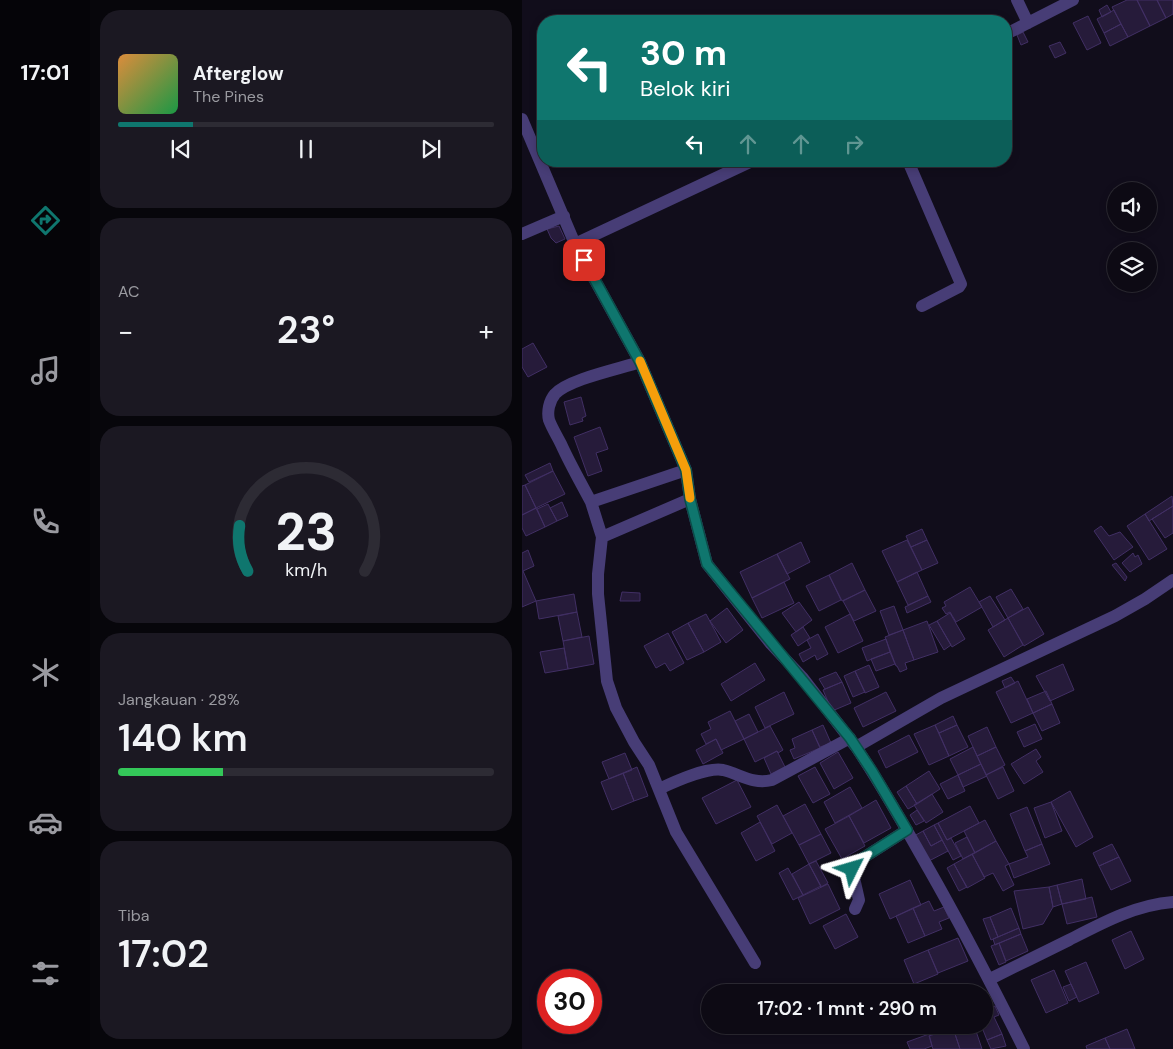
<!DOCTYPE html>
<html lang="id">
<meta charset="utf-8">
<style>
body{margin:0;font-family:"DM Sans",sans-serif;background:#1b1822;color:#f1f3f6;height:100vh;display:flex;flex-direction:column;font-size:19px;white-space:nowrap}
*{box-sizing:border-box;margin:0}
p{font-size:16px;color:#9a9aa0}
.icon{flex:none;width:28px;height:28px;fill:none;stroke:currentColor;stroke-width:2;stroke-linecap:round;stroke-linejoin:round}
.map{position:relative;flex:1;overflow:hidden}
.drawer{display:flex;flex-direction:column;gap:10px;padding:10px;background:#07060b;width:432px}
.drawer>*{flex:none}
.top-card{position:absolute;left:15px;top:15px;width:475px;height:152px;border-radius:20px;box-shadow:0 2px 8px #0003,0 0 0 1px #2d2b34;background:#0f766e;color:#fff;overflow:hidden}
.controls{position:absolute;left:585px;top:182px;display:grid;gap:10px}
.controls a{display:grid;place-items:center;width:50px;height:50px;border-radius:50%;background:#0d0a14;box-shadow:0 2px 8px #0003,0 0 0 1px #2d2b34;font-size:25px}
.speed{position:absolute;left:15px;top:969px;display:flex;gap:10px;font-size:25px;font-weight:700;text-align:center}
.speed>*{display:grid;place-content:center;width:65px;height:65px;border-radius:50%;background:#0d0a14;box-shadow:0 2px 8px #0003,0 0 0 1px #2d2b34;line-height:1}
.speed .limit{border:8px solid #d22;background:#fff;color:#111}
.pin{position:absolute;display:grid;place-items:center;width:42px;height:42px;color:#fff;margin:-21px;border-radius:10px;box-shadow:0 2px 8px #0006}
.me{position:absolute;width:55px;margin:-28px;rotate:50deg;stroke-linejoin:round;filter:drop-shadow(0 0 4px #0008)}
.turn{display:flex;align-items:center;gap:18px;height:105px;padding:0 20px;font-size:22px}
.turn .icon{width:65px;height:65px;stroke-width:2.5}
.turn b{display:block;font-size:35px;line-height:42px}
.lanes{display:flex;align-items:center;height:48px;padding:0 20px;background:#0003;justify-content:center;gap:25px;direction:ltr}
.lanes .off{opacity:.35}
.big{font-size:38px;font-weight:600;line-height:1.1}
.drawer .card{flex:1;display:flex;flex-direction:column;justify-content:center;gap:8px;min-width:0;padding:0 18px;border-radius:20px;background:#1b1822}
.drawer .dial{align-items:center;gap:0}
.dial svg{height:130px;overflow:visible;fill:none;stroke:#2d2b34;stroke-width:7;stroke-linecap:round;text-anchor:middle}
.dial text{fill:#f1f3f6;stroke:none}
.song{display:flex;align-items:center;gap:15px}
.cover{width:60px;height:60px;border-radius:8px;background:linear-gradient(135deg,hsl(30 70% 55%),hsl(140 70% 35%))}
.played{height:5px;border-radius:2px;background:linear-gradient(90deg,#0f766e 20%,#2d2b34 20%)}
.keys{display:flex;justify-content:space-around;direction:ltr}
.heat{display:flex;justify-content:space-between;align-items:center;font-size:28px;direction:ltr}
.charge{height:8px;border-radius:4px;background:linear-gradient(90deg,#34c759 28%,#2d2b34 0)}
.trip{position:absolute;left:179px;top:984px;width:292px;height:50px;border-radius:25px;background:#0d0a14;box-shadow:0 2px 8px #0003,0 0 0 1px #2d2b34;font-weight:600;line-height:50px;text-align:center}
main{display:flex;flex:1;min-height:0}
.tab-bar{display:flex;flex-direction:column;width:90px;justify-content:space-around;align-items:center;background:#050408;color:#9a9aa0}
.tab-bar .icon{width:35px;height:35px}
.tab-bar .current{color:#0f766e}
.tab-bar b{font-size:22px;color:#f1f3f6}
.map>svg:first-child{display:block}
</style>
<main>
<nav class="tab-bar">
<b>17:01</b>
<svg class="icon current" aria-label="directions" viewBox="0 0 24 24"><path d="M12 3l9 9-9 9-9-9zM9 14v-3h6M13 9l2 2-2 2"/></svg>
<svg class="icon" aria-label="music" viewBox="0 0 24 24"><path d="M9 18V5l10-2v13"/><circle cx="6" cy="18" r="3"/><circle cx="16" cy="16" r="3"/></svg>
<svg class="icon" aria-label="phone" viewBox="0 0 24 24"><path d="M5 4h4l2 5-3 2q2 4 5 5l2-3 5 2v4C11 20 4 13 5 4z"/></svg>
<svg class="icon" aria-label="climate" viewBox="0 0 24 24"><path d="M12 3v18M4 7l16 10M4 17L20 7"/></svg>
<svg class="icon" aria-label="car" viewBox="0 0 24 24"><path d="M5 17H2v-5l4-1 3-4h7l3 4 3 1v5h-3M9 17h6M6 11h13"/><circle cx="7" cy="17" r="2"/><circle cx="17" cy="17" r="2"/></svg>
<svg class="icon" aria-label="filters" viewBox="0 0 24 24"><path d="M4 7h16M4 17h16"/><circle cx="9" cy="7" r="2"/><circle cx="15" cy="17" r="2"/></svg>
</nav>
<section class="drawer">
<div class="card">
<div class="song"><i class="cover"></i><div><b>Afterglow</b><p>The Pines</p></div></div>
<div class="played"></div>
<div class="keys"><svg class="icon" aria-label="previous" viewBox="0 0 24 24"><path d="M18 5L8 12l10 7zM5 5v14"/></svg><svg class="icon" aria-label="pause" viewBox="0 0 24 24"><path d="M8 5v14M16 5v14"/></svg><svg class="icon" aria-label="next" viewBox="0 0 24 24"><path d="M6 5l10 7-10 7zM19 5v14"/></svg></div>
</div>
<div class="card"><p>AC</p>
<div class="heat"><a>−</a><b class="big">23°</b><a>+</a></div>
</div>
<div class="card dial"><svg viewBox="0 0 100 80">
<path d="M14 69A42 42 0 1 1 86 69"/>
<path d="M14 69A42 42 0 0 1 9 41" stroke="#0f766e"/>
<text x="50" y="56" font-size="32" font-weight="700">23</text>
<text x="50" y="72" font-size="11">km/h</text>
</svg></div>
<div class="card"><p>Jangkauan · 28%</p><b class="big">140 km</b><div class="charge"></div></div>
<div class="card"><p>Tiba</p><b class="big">17:02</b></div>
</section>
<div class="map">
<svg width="651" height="1049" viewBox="0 0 651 1049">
<rect width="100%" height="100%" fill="#110d1b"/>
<!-- building -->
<path fill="#261b3a" stroke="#412f64" d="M605 0H615L628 26 606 37 590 7Z
M615 0H635L644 18 628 26Z
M635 0H651V14L644 18Z
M585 5 589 12 580 17 577 10Z
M592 10 599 24 582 33 575 19Z
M566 16 579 43 565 50 551 23Z
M599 24 606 37 588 46 582 33Z
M501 32 506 42 499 45 495 35Z
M538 42 544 53 533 58 527 46Z
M37 226 43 239 34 243 29 238 25 229Z
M11 343 25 367 6 377 0 367V349Z
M59 397 64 416 60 418 61 421 48 425 42 402Z
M78 427 86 449 74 453 80 471 66 476 52 437Z
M28 463 31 471 7 482 3 475Z
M31 471 43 494 14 508 3 485Z
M3 485 14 508 0 515V486Z
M650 496 651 506 627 521 623 514Z
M40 502 46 516 35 521 28 508Z
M26 504 35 521 23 527 15 509Z
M651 506V533L643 538 630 519Z
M14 508 23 527 4 536 0 528V515Z
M623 514 645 549 627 560 605 526Z
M579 526 587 536 598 532 611 547 592 560 572 531Z
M400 529 405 540 389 547 384 536Z
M385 540 400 570 375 582 360 551Z
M405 540 416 563 400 570 389 547Z
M279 542 288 562 265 574 255 554Z
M6 550 12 566 1 571 14 601 0 607V553Z
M611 553 613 557 616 555 620 564 608 572 600 563Z
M255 554 268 579 230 598 218 572Z
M330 563 343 590 320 601 307 575Z
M594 563 605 577 603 581 590 565Z
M395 572 406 596 386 605 375 582Z
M307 575 319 600 297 611 284 586Z
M262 582 272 603 240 618 230 598Z
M448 587 460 607 434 622 428 612 424 614 420 608 424 606 422 602Z
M489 589 501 609 486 618 474 597Z
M343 590 354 611 332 621 321 601Z
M100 592 118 593V601H98Z
M52 594 55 612 17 619 14 601Z
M406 596 409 602 385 613 383 607Z
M468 596 483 620 471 627 457 602Z
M277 602 290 620 274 632 260 613Z
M372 606 381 630 367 635 358 611Z
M506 607 522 634 502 646 486 618Z
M205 608 221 630 204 643 188 621Z
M55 612 60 637 41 641 36 616Z
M428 613 443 639 430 647 415 621Z
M184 614 199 642 182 652 166 623Z
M328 614 341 641 316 653 303 627Z
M486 618 501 645 482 657 466 630Z
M405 621 416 652 392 660 381 630Z
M415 621 429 645 422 650 407 625Z
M166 623 182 652 165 660 150 632Z
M281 627 288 638 276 646 269 635Z
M381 630 392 660 383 663 385 669 378 672 375 666H374L363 637Z
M146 633 162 663 148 671 143 663 134 668 122 646Z
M296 634 306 654 295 660 293 655 281 662 277 654 289 648 285 640Z
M67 636 72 664 46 669 41 641Z
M364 639 368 652 345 661 340 648Z
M42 648 46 669 23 673 18 652Z
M368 652 373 664 354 671 349 659Z
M233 663 243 680 209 701 199 684Z
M541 664 552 690 528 701 514 676Z
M347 665 357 687 343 693 333 671Z
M333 671 343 692 331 697 322 676Z
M314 672 320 682 303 689 297 679Z
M489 677 493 683 483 688 480 681Z
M496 681 511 713 489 723 474 692Z
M320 682 329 703 310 711 301 690Z
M524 691 530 704 511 713 505 699Z
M262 692 272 714 243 728 233 707Z
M364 692 374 711 341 727 332 708Z
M530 704 538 723 520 731 511 713Z
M208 711 222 739 199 750 194 739 184 744 179 734 189 729 186 722Z
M227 714 236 732 222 739 213 721Z
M431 716 435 725 417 733 413 725Z
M513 724 520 739 502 747 495 732Z
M301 725 309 743 298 747 290 730Z
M413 725 427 756 407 765 392 734Z
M435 725 446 747 427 756 417 733Z
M248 726 261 750 256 753 255 751 233 762 222 739Z
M465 727 474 747 455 756 446 736Z
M290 730 298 748 272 759 268 750 273 748 270 739Z
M387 735 396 752 364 768 356 751Z
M194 739 201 753 181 764 174 750Z
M451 747 459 764 436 775 428 759Z
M474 747 483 765 464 775 455 756Z
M514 749 519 757 514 761 521 772 502 784 489 764Z
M255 751 263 767 249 774 242 758Z
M316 752 331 778 312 789 298 763Z
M103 753 110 770 87 779 80 762Z
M459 764 465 776 441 787 436 775Z
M115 767 126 796 112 801 101 773Z
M293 767 308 794 291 803 276 776Z
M481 767 492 791 476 799 464 775Z
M407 771 418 789 395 804 384 786Z
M101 773 112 801 90 810 79 782Z
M436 775 443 791 426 799 418 784Z
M215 780 229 807 194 824 180 798Z
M384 786 395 804 386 809 375 792Z
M328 787 340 808 313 823 302 802Z
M548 791 571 837 554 847 529 802Z
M410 794 421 812 404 823 392 805Z
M354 800 369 828 342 843 327 816Z
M529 802 540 831 523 838 512 808Z
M283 804 299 834 277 845 261 816Z
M255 805 270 833 250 844 235 816Z
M448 806 457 823 425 840 416 823Z
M505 807 520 844 503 851 488 814Z
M395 810 402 821 394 825 388 815Z
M327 816 343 846 320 859 303 829Z
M463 820 474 841 453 853 442 831Z
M238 822 253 851 234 861 219 833Z
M416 823 425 840 429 838 439 856 431 860 412 825Z
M412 825 420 840 409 846 401 831Z
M401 831 409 846 420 840 426 851 405 862 392 836Z
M299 834 309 853 287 864 277 845Z
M445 837 453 853 441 859 433 843Z
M474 841 487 864 483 866 492 885 481 891 471 873 462 877 450 854Z
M520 844 528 864 492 878 487 864 506 857 503 851Z
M590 844 597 857 577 866 571 853Z
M450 854 463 878 445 888 432 864Z
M597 857 609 881 589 890 577 866Z
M294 861 306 883 299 887 287 864Z
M287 864 299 886 281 895 270 874Z
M432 864 445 887 437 891 425 868Z
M266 868 281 895 271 900 257 873Z
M560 879 564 899 540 904 535 885Z
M388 880 399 905 368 919 357 894Z
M306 884 318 909 288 924 276 898Z
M535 885 540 904 531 907 527 887Z
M527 887 531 907 521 924 501 929 492 891Z
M570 897 575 917 545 924 540 904Z
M407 901 412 911 422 907 427 918 417 922 420 929 403 936 391 908Z
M391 908 403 936 386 943 374 916Z
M489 908 497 928 476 937 468 917Z
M324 914 336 937 313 949 301 926Z
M468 917 476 937 469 940 461 919Z
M497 928 499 934 473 945 471 939Z
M609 931 622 959 603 969 590 940Z
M499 934 506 951 484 961 477 943Z
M436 938 446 961 416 973 406 950Z
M477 943 484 962 477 965 469 946Z
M406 950 416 974 392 984 382 960Z
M564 962 577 993 557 1002 543 971Z
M532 970 546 1003 524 1013 509 980Z
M549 984 555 997 547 1001 541 987Z
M473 1006 477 1015 472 1017 480 1034 465 1040 459 1025H462V1010Z
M371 1025H403V1026L385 1033 384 1030 374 1034Z
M439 1025H452L460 1049H438L431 1028Z
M431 1028 438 1049H411L407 1036Z
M605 1029 613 1049H588L583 1038Z
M407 1034 410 1046 402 1049H388L385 1042Z
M480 1034 484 1046 469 1049 465 1040Z
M583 1038 588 1049H565L564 1046Z"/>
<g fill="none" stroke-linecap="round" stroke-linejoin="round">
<!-- street -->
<path stroke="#473d76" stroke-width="12" d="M495 0 506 23
M484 34 551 0
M0 119 53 244 118 362 164 470 168 499 185 564 249 644 280 677 334 747 419 698 593 616 623 599 651 580
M386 161 439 284 437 287 400 306
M0 234 42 216
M53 244 230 161
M118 362C97 369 47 379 33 394 27 401 25 412 27 420 30 428 35 436 39 444 48 464 59 483 69 502L164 470
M168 499 80 537 76 574V594L85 681 94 708 112 742 127 765 154 832 233 963
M69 502 80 537
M334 747C361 787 384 829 408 871 441 929 472 989 502 1049
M137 789C152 782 184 767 201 770 218 774 231 785 250 780L328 738
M333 909 337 900 330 869 333 863 385 830
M468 979C494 966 521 953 547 940 580 923 613 905 651 902"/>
</g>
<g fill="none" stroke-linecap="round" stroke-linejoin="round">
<defs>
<path id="route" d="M62 260 118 362 164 470 168 499 185 564 328 738 350 771 385 830 333 863 330 869"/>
</defs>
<!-- route casing -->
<use href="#route" stroke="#0a4d48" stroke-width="12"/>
<!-- route -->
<use href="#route" stroke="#0f766e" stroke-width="9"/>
<!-- slow -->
<path stroke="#f59e0b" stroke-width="9" d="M118 361 164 470 168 498"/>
</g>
</svg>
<div class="controls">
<a><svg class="icon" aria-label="sound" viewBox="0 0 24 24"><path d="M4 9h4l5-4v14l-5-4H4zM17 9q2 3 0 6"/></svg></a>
<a><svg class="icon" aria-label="layers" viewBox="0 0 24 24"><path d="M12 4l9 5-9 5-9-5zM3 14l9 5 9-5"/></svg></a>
</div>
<div class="speed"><div class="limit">30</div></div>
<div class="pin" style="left:62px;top:260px;background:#d93025"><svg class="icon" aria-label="arrive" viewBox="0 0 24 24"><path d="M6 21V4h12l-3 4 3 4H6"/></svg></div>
<svg class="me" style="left:330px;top:869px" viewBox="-20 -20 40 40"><path d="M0-17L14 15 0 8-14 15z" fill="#0f766e" stroke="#fff" stroke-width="4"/></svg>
<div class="trip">17:02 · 1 mnt · 290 m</div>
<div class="top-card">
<div class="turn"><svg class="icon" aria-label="left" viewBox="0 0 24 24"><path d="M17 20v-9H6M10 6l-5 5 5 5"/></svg><div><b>30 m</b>Belok kiri</div></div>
<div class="lanes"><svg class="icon" aria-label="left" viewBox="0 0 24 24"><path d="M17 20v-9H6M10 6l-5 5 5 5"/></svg><svg class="icon off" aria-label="ahead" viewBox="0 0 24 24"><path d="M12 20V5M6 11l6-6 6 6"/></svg><svg class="icon off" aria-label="ahead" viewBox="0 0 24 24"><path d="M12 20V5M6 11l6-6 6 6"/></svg><svg class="icon off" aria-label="right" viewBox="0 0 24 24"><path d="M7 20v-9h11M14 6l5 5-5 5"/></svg></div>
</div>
</div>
</main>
